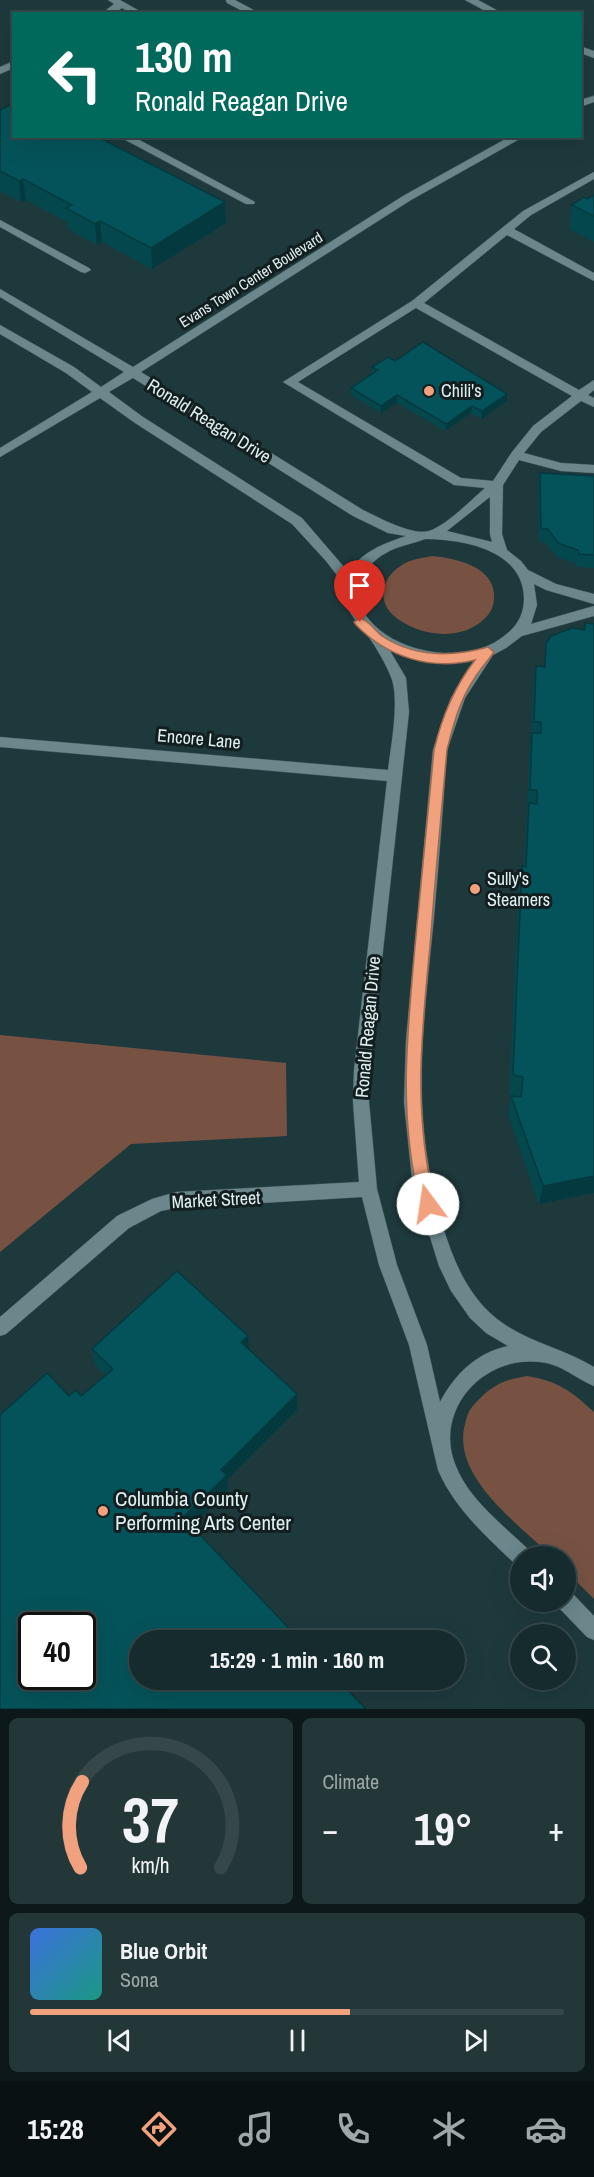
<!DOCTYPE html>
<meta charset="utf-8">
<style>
body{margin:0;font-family:"Archivo Narrow",sans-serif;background:#233739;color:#f1f3f6;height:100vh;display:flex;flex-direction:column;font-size:22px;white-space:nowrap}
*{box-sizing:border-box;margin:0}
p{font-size:20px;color:#9ea7aa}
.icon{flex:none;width:33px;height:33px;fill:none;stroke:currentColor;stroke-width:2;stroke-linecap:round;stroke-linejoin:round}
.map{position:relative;height:1709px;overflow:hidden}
.side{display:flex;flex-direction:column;gap:9px;padding:9px;background:#0c1819;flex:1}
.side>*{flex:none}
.banner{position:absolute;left:12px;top:12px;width:570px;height:126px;border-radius:0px;box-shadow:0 6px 24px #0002,0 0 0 2px #354749;background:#00695c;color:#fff;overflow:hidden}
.fabs{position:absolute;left:510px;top:1546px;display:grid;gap:12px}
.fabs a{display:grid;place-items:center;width:66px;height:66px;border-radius:50%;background:#162b2d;box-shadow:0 6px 24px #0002,0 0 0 2px #354749;font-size:30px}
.speed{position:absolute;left:18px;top:1612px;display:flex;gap:12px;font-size:30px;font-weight:700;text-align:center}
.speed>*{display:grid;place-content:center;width:78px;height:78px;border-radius:50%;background:#162b2d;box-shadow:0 6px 24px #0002,0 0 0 2px #354749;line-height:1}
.speed .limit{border:3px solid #111;border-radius:9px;background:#fff;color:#111}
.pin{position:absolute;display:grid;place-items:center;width:51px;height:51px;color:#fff;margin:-62px -26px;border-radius:50% 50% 50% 0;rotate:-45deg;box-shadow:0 0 6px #0007}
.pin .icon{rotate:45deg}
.me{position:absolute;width:66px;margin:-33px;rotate:346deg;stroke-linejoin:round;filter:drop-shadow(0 0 4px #0008)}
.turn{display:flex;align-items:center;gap:21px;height:126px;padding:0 24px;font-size:27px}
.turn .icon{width:78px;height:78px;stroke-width:2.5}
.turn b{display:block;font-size:42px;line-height:51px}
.big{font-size:45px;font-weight:800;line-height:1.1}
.side .card{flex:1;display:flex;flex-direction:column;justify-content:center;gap:9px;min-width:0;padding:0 21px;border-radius:9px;background:#233739}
.side .dial{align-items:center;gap:0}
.dial svg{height:156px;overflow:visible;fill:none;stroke:#354749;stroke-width:7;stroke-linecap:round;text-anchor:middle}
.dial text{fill:#f1f3f6;stroke:none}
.song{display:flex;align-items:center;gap:18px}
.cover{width:72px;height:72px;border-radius:9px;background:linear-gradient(135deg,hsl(220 70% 55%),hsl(170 70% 35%))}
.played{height:6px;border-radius:3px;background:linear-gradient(90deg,#f1a17d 60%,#354749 60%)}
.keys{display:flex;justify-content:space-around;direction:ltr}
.heat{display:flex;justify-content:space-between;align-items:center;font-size:33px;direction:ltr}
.side .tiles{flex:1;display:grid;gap:9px;grid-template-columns:1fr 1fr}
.card:last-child{grid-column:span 2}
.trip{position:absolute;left:129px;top:1630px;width:336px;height:60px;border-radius:30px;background:#162b2d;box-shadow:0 6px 24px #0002,0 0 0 2px #354749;font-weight:800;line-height:60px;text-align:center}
.menu{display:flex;height:96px;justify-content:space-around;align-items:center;background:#091112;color:#9ea7aa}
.menu .icon{width:42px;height:42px}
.menu .selected{color:#f1a17d}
.menu b{font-size:27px;color:#f1f3f6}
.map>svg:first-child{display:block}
</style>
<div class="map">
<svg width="594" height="1709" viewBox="0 0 594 1709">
<rect width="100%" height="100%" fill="#1e393c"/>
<!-- green -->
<path fill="#775242" d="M432 556C456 558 496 567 494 598 494 605 491 613 485 618 461 643 416 636 393 615 376 599 383 576 402 565 411 559 422 558 432 556Z
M0 1035 286 1063 287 1136 131 1144 0 1252Z
M527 1376C558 1381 571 1391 594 1412V1599L566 1571V1557H552C518 1523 451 1477 465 1424 467 1417 468 1412 472 1407 489 1387 501 1380 527 1376Z"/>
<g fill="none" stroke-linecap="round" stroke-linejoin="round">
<defs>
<path id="minor" d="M108 0H120L145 14H133L122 8 113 14H101L114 4Z
M226 0H235L261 14H248L227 3Z
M465 0H478L504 14H491Z
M580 46 594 51V58L580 53Z
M14 61V68L0 74V67Z
M594 96V102L580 107V100Z
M118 136H132L255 202 254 204H246Z
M511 136H525L411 200 141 372 363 510C378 517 412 536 429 531 447 525 471 500 485 488L454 485 283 382 412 301 523 211 594 172V179L531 215 514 229 594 273V281L507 235 424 303 579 390 594 380V390L588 395 594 398V407L581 401 541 432 524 453 561 463 594 465V473L561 471 519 460 503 485 502 534 507 550 521 561 528 570 556 584 594 594V604L546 590 534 584 537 605 531 624 594 606V616L522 636 506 648 493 655 465 698 447 750C443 806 439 862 434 917 423 1030 409 1115 443 1227 452 1256 463 1284 484 1307 516 1341 556 1344 594 1367V1386C575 1378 561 1364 540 1362 484 1355 434 1409 455 1464 468 1499 503 1525 529 1550L532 1557H520V1566L515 1564C485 1535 455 1509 438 1470L409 1345 379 1265 362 1197 176 1208 161 1211 129 1228 6 1334 0 1336V1317L117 1216 152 1199 176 1192 359 1182 353 1102 354 1070 387 781 0 747V737L388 770C391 745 400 699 391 677 386 664 376 647 368 636 358 622 340 607 346 587L326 561 292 524 135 423 100 398 0 457V448L92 392 66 373 0 334V325L74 367 101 387 124 372 0 297V289L133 367 403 196ZM416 308 572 396 533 426 512 452 493 481 461 478 298 382ZM133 378 353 516 388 533 406 536C386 543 358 552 350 574L302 518 143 417 109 392ZM490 497V534L492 542 447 531ZM425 539C463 539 523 550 524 598 524 617 515 629 500 639 465 664 402 654 373 624 362 613 356 599 360 583 364 571 374 559 386 553 397 546 413 544 425 539ZM389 649C417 663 445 663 475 659L451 698 433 750 406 1040 404 1102 412 1179 439 1266 451 1291 470 1318 486 1333 508 1346C476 1353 455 1374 440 1402L427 1345 397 1265 377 1189 369 1102 370 1070 409 712 406 678Z
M0 220 89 268 91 270 85 273 81 272 0 227Z
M566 1591 573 1594 594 1616V1640L587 1637 559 1608 557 1602H566Z"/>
</defs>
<!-- minor casing -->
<use href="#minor" stroke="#3e5659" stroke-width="1"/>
<!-- minor -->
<use href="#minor" fill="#6b878b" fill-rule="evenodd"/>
</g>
<!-- wall -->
<path fill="#04474d" d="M0 110 226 223 152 269 102 242 97 245 68 229 67 222 26 200 21 202 0 191Z
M594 195V242L569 229 572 205 587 199Z
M395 361 507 401 481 419 471 413 445 431 397 403 381 413 351 395V388L372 374V367Z
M540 473 594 476V568L576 567V564L557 557 546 543 539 542 538 486Z
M585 623 594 624V1193L539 1204 508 1115 511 1096 519 1097V1096L509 1095 519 887 522 866H524L526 824 528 810H527L529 754 531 738 533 687 536 666 543 667 546 644 584 629Z
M92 1349H248L297 1410 227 1480 228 1491 0 1709 69 1396H81L106 1375 95 1365Z"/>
<!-- shaded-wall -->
<path fill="#043a3f" d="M23 179 26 200 21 202 19 181Z
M225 202 226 223 152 269 151 248Z
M100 221 102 242 97 245 95 224Z
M507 394V401L481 419 482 411Z
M397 395V403L381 413V406Z
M472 406 471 413 445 431 446 424Z
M594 1176V1193L539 1204 543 1186Z
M248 1336 249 1353 241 1342Z
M297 1394V1410L227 1480 228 1491 185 1532 183 1517 221 1470Z"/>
<!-- building -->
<path fill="#05535a" stroke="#043a3f" stroke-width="1.5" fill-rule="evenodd" d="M14 103V136H96L225 202 151 248 100 221 95 224 66 208 72 205 23 179 19 181 0 171V110Z
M594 195V216L572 205 584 197 587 199Z
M423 342 507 394 482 411 472 406 446 424 397 395 381 406 351 388 378 370 372 367 388 357 395 361Z
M540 473 594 476V555L579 554 578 550 558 543 548 529H541Z
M585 623 594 624V1176L543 1186 511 1096 521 1097 523 1077 513 1075 522 866 526 867 529 803 537 804V790H530L532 733H541V722H534L536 666 545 667 546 644 551 636 572 628 585 630Z
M177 1271 248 1336 241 1342 297 1394 221 1470 227 1475 183 1517 301 1641H140V1680H338L366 1709H0V1415L47 1373 69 1396 76 1390 81 1396 113 1369 92 1349ZM32 1626H82V1677H32Z"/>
<!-- route -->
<path fill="#f1a17d" stroke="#9d6951" stroke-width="1.5" d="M360 618C370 621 374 630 382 636 415 658 452 657 488 647L494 652C488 661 480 669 474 679 460 700 453 725 447 750 441 815 435 880 430 946 421 1038 413 1113 435 1204L433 1209 428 1211 422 1209 420 1204C398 1113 407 1038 415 946 421 880 428 815 434 750 442 716 454 687 475 660 431 671 387 657 356 625L354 622Z"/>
<!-- markers -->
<g fill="#f1a17d" stroke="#121e1f" stroke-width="2">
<circle cx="429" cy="391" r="6"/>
<circle cx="475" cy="889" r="6"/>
<circle cx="103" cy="1511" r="6"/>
</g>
<g text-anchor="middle" stroke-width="6" stroke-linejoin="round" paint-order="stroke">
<!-- far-street labels -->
<g font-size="15" fill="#e0eff1" stroke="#121e1f">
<text transform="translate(251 280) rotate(-32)" y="5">Evans Town Center Boulevard</text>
</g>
<!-- poi labels -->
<g font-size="18" fill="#e0eff1" stroke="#121e1f" text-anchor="start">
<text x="441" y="397">Chili's</text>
<text x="487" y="885">Sully's<tspan x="487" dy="21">Steamers</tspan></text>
</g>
<!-- street labels -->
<g font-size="18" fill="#e0eff1" stroke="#121e1f">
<text transform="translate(209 421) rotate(32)" y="6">Ronald Reagan Drive</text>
<text transform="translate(199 739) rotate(5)" y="6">Encore Lane</text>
<text transform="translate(368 1027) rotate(-85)" y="6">Ronald Reagan Drive</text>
<text transform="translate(216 1200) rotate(-3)" y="6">Market Street</text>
</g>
<!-- near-poi labels -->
<g font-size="21" fill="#e0eff1" stroke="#121e1f" text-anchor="start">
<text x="115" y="1506">Columbia County<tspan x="115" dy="24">Performing Arts Center</tspan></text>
</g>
</g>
</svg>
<div class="fabs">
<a><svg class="icon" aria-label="sound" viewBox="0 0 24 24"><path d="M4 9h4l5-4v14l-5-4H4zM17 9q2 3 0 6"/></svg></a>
<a><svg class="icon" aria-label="search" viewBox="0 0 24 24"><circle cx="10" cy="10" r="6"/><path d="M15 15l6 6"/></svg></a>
</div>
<div class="speed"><div class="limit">40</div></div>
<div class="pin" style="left:360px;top:622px;background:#d93025"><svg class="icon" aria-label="arrive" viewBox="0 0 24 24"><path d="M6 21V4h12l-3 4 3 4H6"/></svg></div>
<svg class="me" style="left:428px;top:1204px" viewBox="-20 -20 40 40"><circle r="19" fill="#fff"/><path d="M0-13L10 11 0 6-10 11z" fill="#f1a17d"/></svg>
<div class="trip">15:29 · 1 min · 160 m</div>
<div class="banner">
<div class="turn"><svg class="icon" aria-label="left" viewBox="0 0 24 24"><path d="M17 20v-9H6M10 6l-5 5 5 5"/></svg><div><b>130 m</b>Ronald Reagan Drive</div></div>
</div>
</div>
<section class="side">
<div class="tiles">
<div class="card dial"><svg viewBox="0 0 100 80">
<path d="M14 69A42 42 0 1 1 86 69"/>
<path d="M14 69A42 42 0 0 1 15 25" stroke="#f1a17d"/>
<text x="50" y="56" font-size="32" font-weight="700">37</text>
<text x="50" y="72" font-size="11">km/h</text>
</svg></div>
<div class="card"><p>Climate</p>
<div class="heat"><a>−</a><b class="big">19°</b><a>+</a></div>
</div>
<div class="card">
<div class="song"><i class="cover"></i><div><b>Blue Orbit</b><p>Sona</p></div></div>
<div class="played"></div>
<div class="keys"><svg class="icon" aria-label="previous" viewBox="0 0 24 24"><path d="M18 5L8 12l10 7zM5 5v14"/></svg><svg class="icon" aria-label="pause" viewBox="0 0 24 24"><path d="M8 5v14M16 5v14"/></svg><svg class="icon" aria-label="next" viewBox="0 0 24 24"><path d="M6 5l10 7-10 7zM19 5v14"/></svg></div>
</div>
</div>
</section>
<nav class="menu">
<b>15:28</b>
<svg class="icon selected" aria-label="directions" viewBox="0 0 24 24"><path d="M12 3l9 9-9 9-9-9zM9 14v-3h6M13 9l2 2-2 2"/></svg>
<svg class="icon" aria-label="music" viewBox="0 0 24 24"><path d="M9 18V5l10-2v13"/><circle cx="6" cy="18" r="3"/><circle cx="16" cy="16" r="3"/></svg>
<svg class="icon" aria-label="phone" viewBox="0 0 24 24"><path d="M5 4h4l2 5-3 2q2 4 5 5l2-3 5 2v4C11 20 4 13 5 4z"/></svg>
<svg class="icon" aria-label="climate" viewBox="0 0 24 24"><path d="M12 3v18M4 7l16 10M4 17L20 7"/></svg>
<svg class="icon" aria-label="car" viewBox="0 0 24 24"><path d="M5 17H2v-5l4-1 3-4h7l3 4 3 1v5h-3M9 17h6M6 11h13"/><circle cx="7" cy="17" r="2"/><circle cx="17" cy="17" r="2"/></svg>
</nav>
